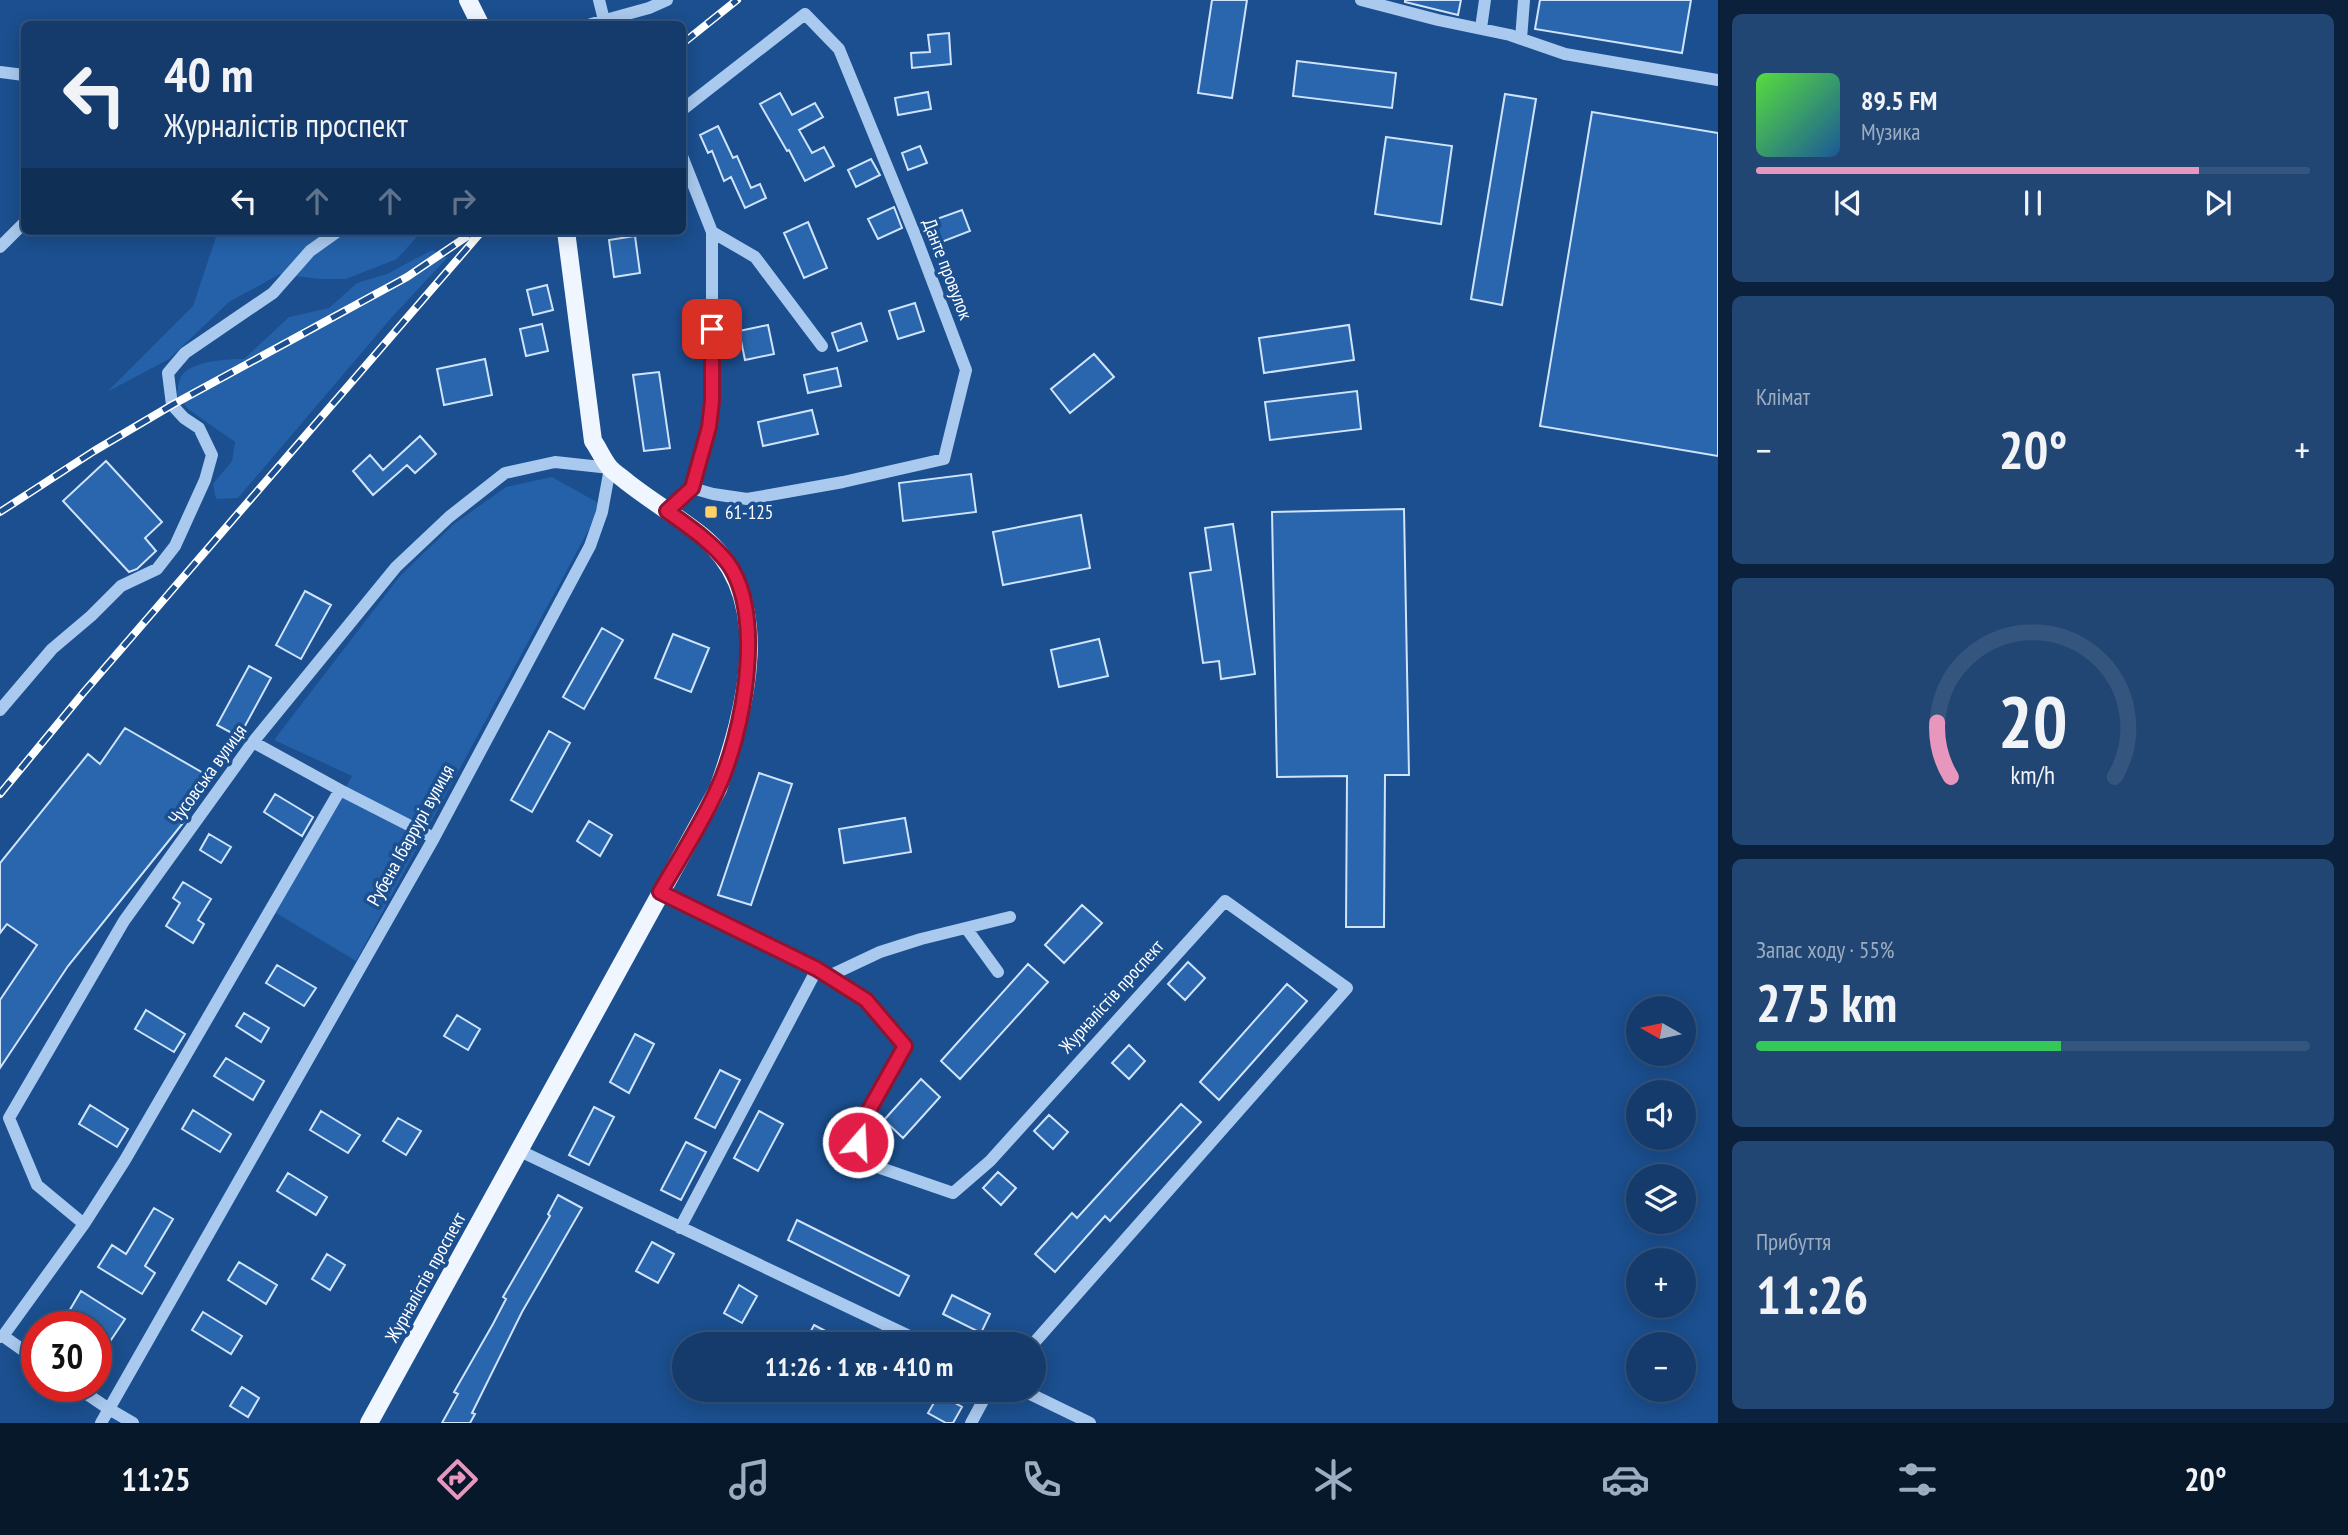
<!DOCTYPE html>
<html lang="uk">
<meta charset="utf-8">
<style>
body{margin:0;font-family:"PT Sans Narrow",sans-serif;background:#214673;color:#f1f3f6;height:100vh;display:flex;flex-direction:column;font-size:26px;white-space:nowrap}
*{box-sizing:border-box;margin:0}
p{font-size:23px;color:#9dadc1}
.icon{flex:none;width:38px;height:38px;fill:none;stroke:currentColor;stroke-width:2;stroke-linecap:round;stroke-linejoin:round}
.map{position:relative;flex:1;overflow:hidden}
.drawer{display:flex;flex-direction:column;gap:14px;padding:14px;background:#0b203b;width:630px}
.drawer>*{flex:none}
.banner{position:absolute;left:21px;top:21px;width:665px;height:214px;border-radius:10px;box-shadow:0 4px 18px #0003,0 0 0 2px #33557e;background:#143b6b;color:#f1f3f6;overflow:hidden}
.needle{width:46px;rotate:279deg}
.controls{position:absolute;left:1626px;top:996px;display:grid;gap:14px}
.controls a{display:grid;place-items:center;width:70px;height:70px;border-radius:50%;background:#143b6b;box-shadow:0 4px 18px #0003,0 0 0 2px #33557e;font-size:35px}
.speed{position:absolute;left:21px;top:1311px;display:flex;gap:14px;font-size:35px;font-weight:700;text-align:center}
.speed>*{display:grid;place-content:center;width:91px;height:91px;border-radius:50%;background:#143b6b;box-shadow:0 4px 18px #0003,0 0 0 2px #33557e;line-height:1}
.speed .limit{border:10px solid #d22;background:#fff;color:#111}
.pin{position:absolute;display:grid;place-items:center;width:60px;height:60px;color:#fff;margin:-30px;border-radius:14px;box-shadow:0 4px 10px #0006}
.me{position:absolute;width:77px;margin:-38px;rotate:19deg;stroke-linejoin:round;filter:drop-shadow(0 0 5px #0008)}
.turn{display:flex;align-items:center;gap:24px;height:147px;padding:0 28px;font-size:32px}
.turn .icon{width:91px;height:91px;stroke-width:2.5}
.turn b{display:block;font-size:49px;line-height:60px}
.lanes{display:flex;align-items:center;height:66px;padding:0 28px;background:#0003;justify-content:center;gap:35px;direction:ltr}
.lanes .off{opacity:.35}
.big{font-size:52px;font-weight:700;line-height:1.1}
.drawer .widget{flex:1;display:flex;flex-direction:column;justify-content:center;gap:10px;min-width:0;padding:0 24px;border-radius:10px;background:#214673}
.drawer .dial{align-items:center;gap:0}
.dial svg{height:182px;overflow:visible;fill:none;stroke:#33557e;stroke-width:7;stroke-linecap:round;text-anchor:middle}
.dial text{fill:#f1f3f6;stroke:none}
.song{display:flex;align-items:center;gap:21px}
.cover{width:84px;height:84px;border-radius:10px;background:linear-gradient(135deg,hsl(110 70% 55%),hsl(210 70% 35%))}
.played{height:7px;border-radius:4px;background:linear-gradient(90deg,#e797bd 80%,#33557e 80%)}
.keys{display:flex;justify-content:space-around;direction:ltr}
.heat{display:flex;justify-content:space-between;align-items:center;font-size:38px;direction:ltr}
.charge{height:10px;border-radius:5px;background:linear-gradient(90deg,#34c759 55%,#33557e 0)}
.trip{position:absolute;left:672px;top:1332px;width:374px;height:70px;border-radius:35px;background:#143b6b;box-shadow:0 4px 18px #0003,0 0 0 2px #33557e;font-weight:700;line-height:70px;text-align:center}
.tab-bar{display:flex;height:112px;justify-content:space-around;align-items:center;background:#08182b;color:#9dadc1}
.tab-bar .icon{width:49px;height:49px}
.tab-bar .active{color:#e797bd}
.tab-bar b{font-size:32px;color:#f1f3f6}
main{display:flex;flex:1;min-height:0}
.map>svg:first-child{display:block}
</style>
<main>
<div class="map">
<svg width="1718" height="1423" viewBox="0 0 1718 1423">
<rect width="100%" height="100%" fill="#1b4f8f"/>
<!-- green -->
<path fill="#2461a8" d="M218 231H422L397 259 346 279H320L280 274 229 302 169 359 107 392 193 306Z
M432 250 447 258 392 317 238 498 216 499 213 484 232 461 235 442 188 409 177 395C178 387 178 379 184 373 195 361 228 359 244 359L289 317 329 308 357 283 387 274Z
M552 477 602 505 356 961 276 913 352 776 274 740 400 576 454 524 506 487Z"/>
<!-- building -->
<path fill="#2a66ad" stroke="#cfe3fa" stroke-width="2" d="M1212 0H1247L1232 98 1198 93Z
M1405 0H1461L1458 15 1405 2Z
M1540 0H1691L1682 53 1535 29Z
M949 33 951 64 912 68 911 53 930 52 928 35Z
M1297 61 1396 73 1392 108 1293 96Z
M928 92 931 109 898 115 895 98Z
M780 93 792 115 815 103 823 117 799 130 812 153 824 147 834 166 805 181 789 150 787 151 760 104Z
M1505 94 1536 99 1502 305 1471 299Z
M1592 112 1718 133V456L1540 426Z
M718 126 733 158 737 156 751 188 760 184 766 198 745 208 731 177 724 181 712 151 708 153 700 135Z
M1386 137 1452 146 1441 224 1375 214Z
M920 146 927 163 908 170 902 153Z
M871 159 880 175 856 187 848 170Z
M894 207 902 228 878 239 868 219Z
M962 210 970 231 939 243 931 221Z
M808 222 827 268 804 278 784 233Z
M635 236 640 273 614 277 609 240Z
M547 285 553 310 533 315 527 290Z
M915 303 924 331 898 339 889 311Z
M861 323 867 341 838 351 832 333Z
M542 324 548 351 526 356 520 329Z
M768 325 774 354 745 360 739 331Z
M1349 325 1354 360 1264 373 1259 338Z
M1094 354 1114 377 1070 413 1051 389Z
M485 359 492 395 444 405 437 369Z
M837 368 841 386 808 393 804 375Z
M659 372 670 448 644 451 633 375Z
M1357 391 1361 429 1270 440 1265 402Z
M812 410 818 434 763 446 758 422Z
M420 436 436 454 415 473 407 465 373 495 353 471 370 455 383 470Z
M106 461 162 522 145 538 156 551 137 569 129 572 63 501Z
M971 474 976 512 903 521 899 483Z
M1404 509 1409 775H1385L1384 927H1346L1347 776 1277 777 1272 512Z
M1081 515 1090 568 1003 585 993 532Z
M1233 524 1255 674 1221 679 1219 661 1203 663 1190 573 1211 570 1205 528Z
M305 591 331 605 301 659 276 645Z
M602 628 623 640 584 709 563 697Z
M673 634 709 648 691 692 655 678Z
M1099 639 1108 676 1059 687 1051 650Z
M249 666 271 678 239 737 217 725Z
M125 728 205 774 182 813 187 818 68 966 0 1068V1000L37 945 7 924 0 933V863L88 754 100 764Z
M549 731 570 743 532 812 511 800Z
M759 773 792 784 751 905 718 895Z
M275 794 313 817 302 836 264 812Z
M905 818 911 852 844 863 839 829Z
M589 821 612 835 600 856 577 841Z
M209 834 231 847 221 863 200 850Z
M183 882 211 899 198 920 204 924 193 943 166 926 180 903 173 898Z
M1082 905 1102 923 1064 963 1045 945Z
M1188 962 1205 978 1185 1000 1168 984Z
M1028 964 1048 982 960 1079 941 1061Z
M277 965 316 988 304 1006 266 983Z
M1287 984 1307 1001 1219 1100 1200 1082Z
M146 1010 185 1034 174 1052 135 1029Z
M244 1013 269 1028 261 1042 236 1026Z
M457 1015 480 1029 468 1050 444 1036Z
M635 1034 654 1044 629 1093 610 1082Z
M1129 1045 1145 1061 1129 1079 1112 1063Z
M226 1058 264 1081 253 1100 214 1076Z
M720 1070 740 1080 715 1128 695 1118Z
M921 1079 940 1097 903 1138 884 1120Z
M1181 1104 1201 1122 1110 1221 1105 1216 1055 1272 1035 1254 1072 1213 1077 1218Z
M90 1105 128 1129 117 1147 79 1124Z
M594 1107 614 1117 589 1165 569 1155Z
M193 1110 231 1134 220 1152 182 1129Z
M321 1111 360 1135 348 1153 310 1130Z
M759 1111 783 1124 758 1171 734 1158Z
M1049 1115 1068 1132 1053 1149 1034 1131Z
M398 1118 421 1131 406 1155 383 1141Z
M686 1142 706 1152 681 1200 661 1190Z
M998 1172 1016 1188 1001 1205 983 1188Z
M288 1173 327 1197 316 1215 277 1191Z
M558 1195 582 1208 522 1312 472 1413 475 1414 470 1423H442L458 1394 454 1392 493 1324 506 1299 503 1297 550 1216 548 1214Z
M154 1208 173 1219 145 1266 155 1273 142 1294 98 1267 112 1245 126 1254Z
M797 1220 909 1276 899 1296 788 1240Z
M652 1242 674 1254 658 1283 636 1271Z
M327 1254 345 1265 330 1290 312 1279Z
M239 1262 277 1285 266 1304 228 1280Z
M739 1285 757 1296 742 1323 724 1313Z
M81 1291 125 1319 111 1340 96 1331V1326H89L68 1313Z
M952 1295 990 1314 981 1333 943 1314Z
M203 1312 242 1336 231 1354 192 1330Z
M814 1325 850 1344H804Z
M242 1387 259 1398 248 1417 230 1406Z
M939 1394 962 1407 953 1423H946L928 1413Z"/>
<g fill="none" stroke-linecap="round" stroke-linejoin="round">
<!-- minor -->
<path stroke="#a9c9ee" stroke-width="12" d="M599 0 604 20
M1361 0 1438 20 1510 35 1565 54 1718 80
M591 24 649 8 667 0
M1481 28 1485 0
M1521 39 1524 0
M0 72 24 75
M682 110 805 14 839 49 915 235 966 370 944 459 843 482 747 499 713 494 692 488
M712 232 755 257 822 346
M0 247 24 223
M667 511 692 488 709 427 712 401V232L682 156
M0 710 52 649 91 616 121 586 157 569 175 546 205 480 212 455 199 428 184 418 172 405 168 373 185 353 273 293 310 251 338 231
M253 742 340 790 434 838
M660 892 817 969 866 1000 905 1047 863 1121 858 1142 863 1162 953 1193 990 1161 1225 901 1347 988 1033 1344
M966 928 998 972
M829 976 880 952 921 939 1010 917
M518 1150 926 1344
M84 1224 37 1185 9 1118 124 921 253 742 396 567 449 517 505 473 555 462 610 468 602 512 590 546 434 838 101 1423
M680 1228 817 969
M3 1336 37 1360
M0 1337 3 1336 84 1224 125 1160 340 790
M75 1386 109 1409 133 1423
M1022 1390 1090 1423
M971 1423 984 1399 993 1390"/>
<!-- major -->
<path stroke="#f0f6ff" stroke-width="18" d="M468 0 480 24
M369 1423 718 789C745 711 778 597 701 535 677 516 651 501 627 482 621 477 615 473 610 468 603 460 599 449 593 441L566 231"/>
<defs>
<path id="rail" d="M682 44 737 0
M0 512 94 451 172 405 407 277 469 235
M0 794 84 692 482 231"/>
</defs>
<!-- rail casing -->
<use href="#rail" stroke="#fff" stroke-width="8"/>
<!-- rail -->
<use href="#rail" stroke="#1b4f8f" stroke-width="5" stroke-dasharray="16" stroke-linecap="butt"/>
</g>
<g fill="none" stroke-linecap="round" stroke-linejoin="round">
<defs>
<path id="route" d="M712 329V401L709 427 692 488 667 511C689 527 712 542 728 563 766 616 743 735 717 790 701 825 679 859 660 892L817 969 866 1000 905 1046 863 1121 858 1142"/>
</defs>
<!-- route casing -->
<use href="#route" stroke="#92132f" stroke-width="18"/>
<!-- route -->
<use href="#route" stroke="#e11d48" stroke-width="12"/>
</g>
<!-- markers -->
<rect fill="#ffd166" stroke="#1b4f8f" stroke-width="2.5" x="704" y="505" width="14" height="14" rx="3.5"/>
<g text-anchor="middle" stroke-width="7" stroke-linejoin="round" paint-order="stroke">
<!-- street labels -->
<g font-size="19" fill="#fff" stroke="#1b4f8f">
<text transform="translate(948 269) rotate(69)" y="7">Данте провулок</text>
<text transform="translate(207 774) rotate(-54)" y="7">Чусовська вулиця</text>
<text transform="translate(410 835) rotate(-61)" y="7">Рубена Ібаррурі вулиця</text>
<text transform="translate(1111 996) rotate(-48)" y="7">Журналістів проспект</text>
<text transform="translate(425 1277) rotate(-61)" y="7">Журналістів проспект</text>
</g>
<!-- poi labels -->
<g font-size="19" fill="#fff" stroke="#1b4f8f" text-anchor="start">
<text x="725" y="519">61-125</text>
</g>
</g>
</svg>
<div class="controls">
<a><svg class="needle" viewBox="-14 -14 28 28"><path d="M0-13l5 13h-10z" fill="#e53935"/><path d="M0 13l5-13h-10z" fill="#9dadc1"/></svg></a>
<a><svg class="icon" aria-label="sound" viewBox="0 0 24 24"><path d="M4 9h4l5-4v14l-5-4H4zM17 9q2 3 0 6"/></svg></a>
<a><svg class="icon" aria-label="layers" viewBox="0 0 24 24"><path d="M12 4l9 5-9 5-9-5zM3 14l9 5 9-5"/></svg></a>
<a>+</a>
<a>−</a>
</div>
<div class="speed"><div class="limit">30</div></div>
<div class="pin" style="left:712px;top:329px;background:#d93025"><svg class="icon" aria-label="arrive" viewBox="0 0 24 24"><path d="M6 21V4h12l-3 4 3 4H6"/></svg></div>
<svg class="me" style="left:858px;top:1142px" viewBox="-20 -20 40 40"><circle r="17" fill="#e11d48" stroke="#fff" stroke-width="3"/><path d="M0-11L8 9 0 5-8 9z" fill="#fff"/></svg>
<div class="trip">11:26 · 1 хв · 410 m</div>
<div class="banner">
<div class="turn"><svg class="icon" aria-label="left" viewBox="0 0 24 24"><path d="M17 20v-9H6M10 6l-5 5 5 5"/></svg><div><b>40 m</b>Журналістів проспект</div></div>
<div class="lanes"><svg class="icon" aria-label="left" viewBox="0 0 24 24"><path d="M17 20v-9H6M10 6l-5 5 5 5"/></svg><svg class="icon off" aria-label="ahead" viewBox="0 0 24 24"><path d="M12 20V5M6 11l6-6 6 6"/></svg><svg class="icon off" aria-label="ahead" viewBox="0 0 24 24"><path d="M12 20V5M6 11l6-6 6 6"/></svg><svg class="icon off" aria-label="right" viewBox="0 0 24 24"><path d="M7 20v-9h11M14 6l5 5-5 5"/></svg></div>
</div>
</div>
<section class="drawer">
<div class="widget">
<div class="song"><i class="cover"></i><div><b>89.5 FM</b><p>Музика</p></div></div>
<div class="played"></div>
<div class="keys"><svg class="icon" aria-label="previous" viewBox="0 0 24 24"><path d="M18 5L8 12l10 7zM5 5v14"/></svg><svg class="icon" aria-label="pause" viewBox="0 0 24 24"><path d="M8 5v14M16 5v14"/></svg><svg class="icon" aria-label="next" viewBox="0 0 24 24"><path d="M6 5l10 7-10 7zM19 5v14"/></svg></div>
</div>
<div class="widget"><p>Клімат</p>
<div class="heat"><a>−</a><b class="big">20°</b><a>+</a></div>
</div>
<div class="widget dial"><svg viewBox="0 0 100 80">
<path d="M14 69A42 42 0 1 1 86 69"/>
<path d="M14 69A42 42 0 0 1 8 45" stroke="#e797bd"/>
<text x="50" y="56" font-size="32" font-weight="700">20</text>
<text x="50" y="72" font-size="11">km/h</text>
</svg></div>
<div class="widget"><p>Запас ходу · 55%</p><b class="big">275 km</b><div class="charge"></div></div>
<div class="widget"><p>Прибуття</p><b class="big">11:26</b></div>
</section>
</main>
<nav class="tab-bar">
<b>11:25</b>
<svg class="icon active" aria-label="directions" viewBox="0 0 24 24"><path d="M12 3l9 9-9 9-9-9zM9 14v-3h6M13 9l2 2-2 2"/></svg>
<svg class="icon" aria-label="music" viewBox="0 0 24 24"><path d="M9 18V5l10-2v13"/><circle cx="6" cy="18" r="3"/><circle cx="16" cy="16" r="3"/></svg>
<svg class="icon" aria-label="phone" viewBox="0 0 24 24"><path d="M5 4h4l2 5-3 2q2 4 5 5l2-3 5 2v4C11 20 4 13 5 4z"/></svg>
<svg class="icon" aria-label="climate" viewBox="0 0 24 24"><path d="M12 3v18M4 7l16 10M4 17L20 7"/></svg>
<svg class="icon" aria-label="car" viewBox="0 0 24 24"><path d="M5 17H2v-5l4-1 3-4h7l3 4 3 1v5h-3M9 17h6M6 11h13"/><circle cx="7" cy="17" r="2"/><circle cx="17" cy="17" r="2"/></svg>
<svg class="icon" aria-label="filters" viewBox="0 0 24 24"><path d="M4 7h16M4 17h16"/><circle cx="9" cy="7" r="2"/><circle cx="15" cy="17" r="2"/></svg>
<b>20°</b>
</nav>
